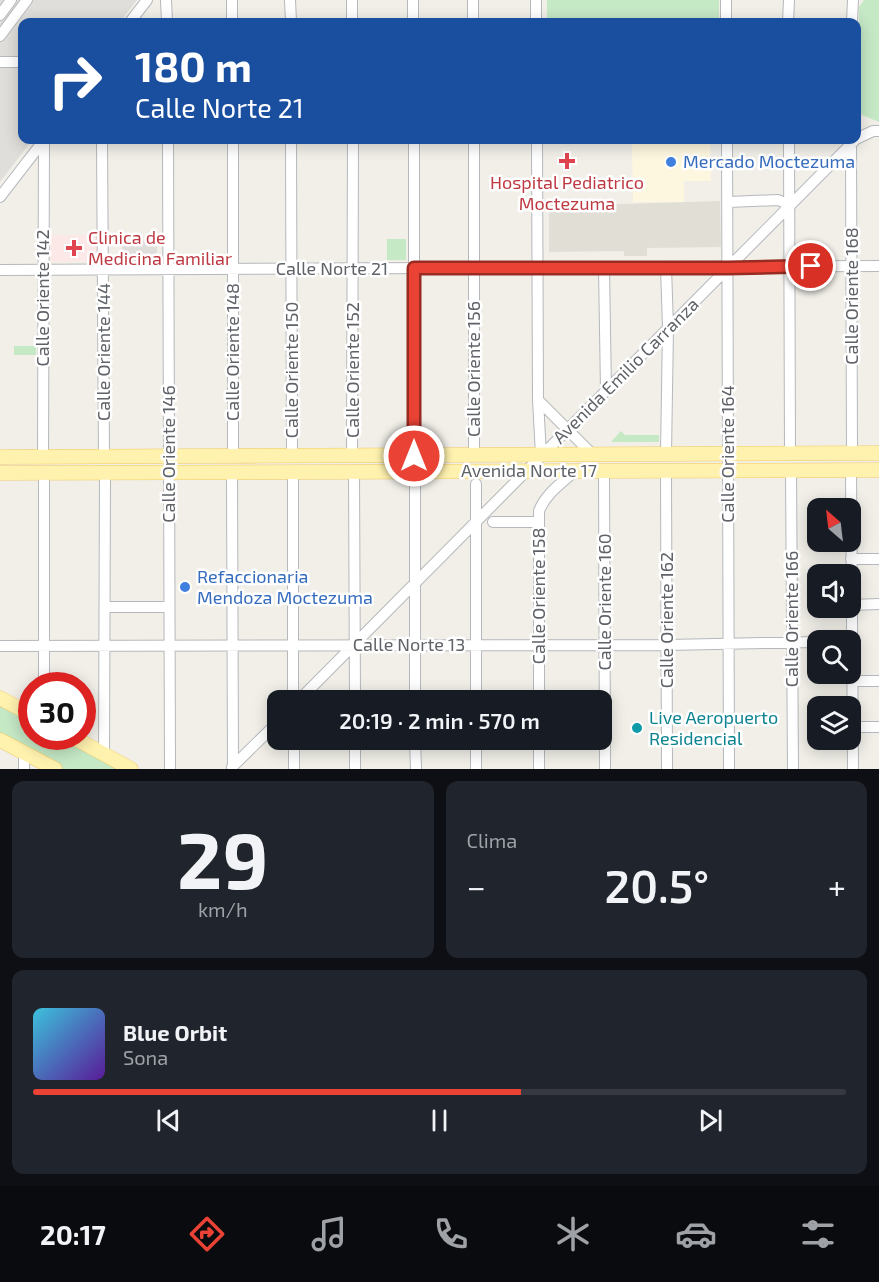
<!DOCTYPE html>
<html lang="es">
<meta charset="utf-8">
<style>
body{margin:0;font-family:"Exo 2",sans-serif;background:#20242c;color:#f1f3f6;height:100vh;display:flex;flex-direction:column;font-size:22px;white-space:nowrap}
*{box-sizing:border-box;margin:0}
p{font-size:20px;color:#9ea1a6}
.icon{flex:none;width:33px;height:33px;fill:none;stroke:currentColor;stroke-width:2;stroke-linecap:round;stroke-linejoin:round}
.map{position:relative;height:769px;overflow:hidden}
.details{display:flex;flex-direction:column;gap:12px;padding:12px;background:#0d0f14;flex:1}
.details>*{flex:none}
.top-card{position:absolute;left:18px;top:18px;width:843px;height:126px;border-radius:12px;box-shadow:0 3px 15px #0003;background:#1a4fa0;color:#fff;overflow:hidden}
.needle{width:39px;rotate:332deg}
.fabs{position:absolute;left:807px;top:498px;display:grid;gap:12px}
.fabs a{display:grid;place-items:center;width:54px;height:54px;border-radius:12px;background:#171b24;box-shadow:0 3px 15px #0003;font-size:30px}
.speed{position:absolute;left:18px;top:672px;display:flex;gap:12px;font-size:30px;font-weight:700;text-align:center}
.speed>*{display:grid;place-content:center;width:78px;height:78px;border-radius:50%;background:#171b24;box-shadow:0 3px 15px #0003;line-height:1}
.speed .limit{border:9px solid #d22;background:#fff;color:#111}
.pin{position:absolute;display:grid;place-items:center;width:51px;height:51px;color:#fff;margin:-26px;border:3px solid #fff;border-radius:50%;box-shadow:0 2px 6px #0007}
.me{position:absolute;width:66px;margin:-33px;rotate:0deg;stroke-linejoin:round;filter:drop-shadow(0 0 4px #0008)}
.turn{display:flex;align-items:center;gap:21px;height:126px;padding:0 18px;font-size:27px}
.turn .icon{width:78px;height:78px;stroke-width:2.5}
.turn b{display:block;font-size:42px;line-height:51px}
.big{font-size:45px;font-weight:600;line-height:1.1}
.details .card{flex:1;display:flex;flex-direction:column;justify-content:center;gap:9px;min-width:0;padding:0 21px;border-radius:12px;background:#20242c}
.details .dial{align-items:center;gap:0}
.dial b{font-size:78px;line-height:1}
.song{display:flex;align-items:center;gap:18px}
.cover{width:72px;height:72px;border-radius:9px;background:linear-gradient(135deg,hsl(190 70% 55%),hsl(270 70% 35%))}
.played{height:6px;border-radius:3px;background:linear-gradient(90deg,#ea4335 60%,#363941 60%)}
.keys{display:flex;justify-content:space-around;direction:ltr}
.heat{display:flex;justify-content:space-between;align-items:center;font-size:33px;direction:ltr}
.details .tiles{flex:1;display:grid;gap:12px;grid-template-columns:1fr 1fr}
.card:last-child{grid-column:span 2}
.trip{position:absolute;left:267px;top:690px;width:345px;height:60px;border-radius:12px;background:#171b24;box-shadow:0 3px 15px #0003;font-weight:600;line-height:60px;text-align:center}
.menu{display:flex;height:96px;justify-content:space-around;align-items:center;background:#090b0e;color:#9ea1a6}
.menu .icon{width:42px;height:42px}
.menu .on{color:#ea4335}
.menu b{font-size:27px;color:#f1f3f6}
.map>svg:first-child{display:block}
</style>
<div class="map">
<svg width="879" height="769" viewBox="0 0 879 769">
<rect width="100%" height="100%" fill="#f1efe8"/>
<!-- commercial -->
<path fill="#fef7e0" d="M632 140H710L711 181H684V202H633Z"/>
<!-- industrial -->
<path fill="#e0deda" d="M0 0H137L120 22H22V140H32L0 182Z
M157 240V261L122 262V241Z"/>
<!-- education -->
<path fill="#e1ded6" d="M549 201H558V206L720 201 721 247 647 248V256H624V251L549 252Z"/>
<!-- medical -->
<path fill="#fce8e6" d="M51 235H97V261L51 262Z"/>
<!-- green -->
<path fill="#c5e8c5" d="M547 0H719V22H547Z
M864 0H879V122L862 115 859 110V7Z
M387 239H406V260H387Z
M14 346H36V355H14Z
M621 431 625 435H659V442H611Z
M0 701 31 718 32 736 65 737 127 769H61L0 736Z"/>
<g fill="none" stroke-linecap="round" stroke-linejoin="round">
<defs>
<path id="minor" d="M166 0 167 22
M232 0V22
M290 0 291 22
M352 0V22
M413 0V22
M473 0V22
M536 0V22
M726 0V22
M0 15 11 0
M130 22 147 0
M788 22 789 0
M852 22 853 0
M0 36 27 0
M0 62H22
M856 139 873 131H879
M102 140 104 457
M168 140 170 769
M233 140V456
M291 140 292 456
M414 140V456
M474 140V455
M537 140 538 400 541 455
M727 140 729 769
M789 140 790 454
M851 140 852 453
M0 197 44 140
M728 202 778 200 790 205
M604 268 606 391
M0 270 879 266
M538 400 593 455
M666 454 668 328 666 267
M352 456 353 140
M43 457 44 140
M604 470 605 769
M666 470 667 769
M791 470 793 769
M851 470 853 769
M354 471 355 700
M293 472V700
M415 472V700
M44 473V686
M232 473 233 769
M493 522H538
M851 559H879
M852 605 879 604
M106 607H169
M0 646 667 645 818 642
M852 681H879
M299 700 855 140
M476 700V484
M539 700V511C546 493 562 483 576 470
M853 727H879
M294 740V769
M415 740 416 769
M476 740V769
M539 740V769
M104 755 105 473
M232 767 278 722
M24 769V752
M355 769V740"/>
<path id="major" d="M0 457 879 453
M0 473 879 470
M0 698 32 715
M71 736 131 769
M0 740 55 769"/>
</defs>
<!-- minor casing -->
<use href="#minor" stroke="#b5b8bc" stroke-width="12"/>
<!-- major casing -->
<use href="#major" stroke="#f2c960" stroke-width="15"/>
<!-- minor -->
<use href="#minor" stroke="#fff" stroke-width="10"/>
<!-- major -->
<use href="#major" stroke="#fff2af" stroke-width="14"/>
</g>
<g fill="none" stroke-linecap="round" stroke-linejoin="round">
<defs>
<path id="route" d="M414 456V268H728L811 266"/>
</defs>
<!-- route casing -->
<use href="#route" stroke="#982c22" stroke-width="15"/>
<!-- route -->
<use href="#route" stroke="#ea4335" stroke-width="10"/>
</g>
<!-- markers -->
<g fill="#e0444e" stroke="#fff" stroke-width="2">
<path d="M564 152h6v6h6v6h-6v6h-6v-6h-6v-6h6z"/>
<path d="M71 239h6v6h6v6h-6v6h-6v-6h-6v-6h6z"/>
</g>
<g fill="#3f7fe0" stroke="#fff" stroke-width="2">
<circle cx="671" cy="162" r="6"/>
<circle cx="185" cy="587" r="6"/>
</g>
<circle fill="#0f9aa8" stroke="#fff" stroke-width="2" cx="637" cy="728" r="6"/>
<g text-anchor="middle" stroke-width="5" stroke-linejoin="round" paint-order="stroke">
<!-- shop labels -->
<g font-size="18" fill="#366cbe" stroke="#fff" text-anchor="start">
<text x="683" y="168">Mercado Moctezuma</text>
<text x="197" y="583">Refaccionaria<tspan x="197" dy="21">Mendoza Moctezuma</tspan></text>
</g>
<!-- health labels -->
<g font-size="18" fill="#be3a42" stroke="#fff">
<text x="567" y="189">Hospital Pediatrico<tspan x="567" dy="21">Moctezuma</tspan></text>
<text x="88" y="244" text-anchor="start">Clinica de<tspan x="88" dy="21">Medicina Familiar</tspan></text>
</g>
<!-- street labels -->
<g font-size="18" fill="#5f6368" stroke="#fff">
<text x="332" y="275">Calle Norte 21</text>
<text transform="translate(852 296) rotate(-90)" y="6">Calle Oriente 168</text>
<text transform="translate(43 298) rotate(-90)" y="6">Calle Oriente 142</text>
<text transform="translate(104 352) rotate(-90)" y="6">Calle Oriente 144</text>
<text transform="translate(233 352) rotate(-90)" y="6">Calle Oriente 148</text>
<text transform="translate(474 369) rotate(-90)" y="6">Calle Oriente 156</text>
<text transform="translate(292 370) rotate(-90)" y="6">Calle Oriente 150</text>
<text transform="translate(353 370) rotate(-90)" y="6">Calle Oriente 152</text>
<text transform="translate(626 371) rotate(-45)" y="6">Avenida Emilio Carranza</text>
<text transform="translate(169 454) rotate(-90)" y="6">Calle Oriente 146</text>
<text transform="translate(728 454) rotate(-90)" y="6">Calle Oriente 164</text>
<text x="529" y="477">Avenida Norte 17</text>
<text transform="translate(539 596) rotate(-90)" y="6">Calle Oriente 158</text>
<text transform="translate(605 602) rotate(-90)" y="6">Calle Oriente 160</text>
<text transform="translate(792 619) rotate(-90)" y="6">Calle Oriente 166</text>
<text transform="translate(667 620) rotate(-90)" y="6">Calle Oriente 162</text>
<text x="409" y="651">Calle Norte 13</text>
</g>
<!-- culture labels -->
<g font-size="18" fill="#0d838f" stroke="#fff" text-anchor="start">
<text x="649" y="724">Live Aeropuerto<tspan x="649" dy="21">Residencial</tspan></text>
</g>
</g>
</svg>
<div class="fabs">
<a><svg class="needle" viewBox="-14 -14 28 28"><path d="M0-13l5 13h-10z" fill="#e53935"/><path d="M0 13l5-13h-10z" fill="#9ea1a6"/></svg></a>
<a><svg class="icon" aria-label="sound" viewBox="0 0 24 24"><path d="M4 9h4l5-4v14l-5-4H4zM17 9q2 3 0 6"/></svg></a>
<a><svg class="icon" aria-label="search" viewBox="0 0 24 24"><circle cx="10" cy="10" r="6"/><path d="M15 15l6 6"/></svg></a>
<a><svg class="icon" aria-label="layers" viewBox="0 0 24 24"><path d="M12 4l9 5-9 5-9-5zM3 14l9 5 9-5"/></svg></a>
</div>
<div class="speed"><div class="limit">30</div></div>
<div class="pin" style="left:811px;top:266px;background:#d93025"><svg class="icon" aria-label="arrive" viewBox="0 0 24 24"><path d="M6 21V4h12l-3 4 3 4H6"/></svg></div>
<svg class="me" style="left:414px;top:456px" viewBox="-20 -20 40 40"><circle r="17" fill="#ea4335" stroke="#fff" stroke-width="3"/><path d="M0-11L8 9 0 5-8 9z" fill="#fff"/></svg>
<div class="trip">20:19 · 2 min · 570 m</div>
<div class="top-card">
<div class="turn"><svg class="icon" aria-label="right" viewBox="0 0 24 24"><path d="M7 20v-9h11M14 6l5 5-5 5"/></svg><div><b>180 m</b>Calle Norte 21</div></div>
</div>
</div>
<section class="details">
<div class="tiles">
<div class="card dial"><b>29</b><p>km/h</p></div>
<div class="card"><p>Clima</p>
<div class="heat"><a>−</a><b class="big">20.5°</b><a>+</a></div>
</div>
<div class="card">
<div class="song"><i class="cover"></i><div><b>Blue Orbit</b><p>Sona</p></div></div>
<div class="played"></div>
<div class="keys"><svg class="icon" aria-label="previous" viewBox="0 0 24 24"><path d="M18 5L8 12l10 7zM5 5v14"/></svg><svg class="icon" aria-label="pause" viewBox="0 0 24 24"><path d="M8 5v14M16 5v14"/></svg><svg class="icon" aria-label="next" viewBox="0 0 24 24"><path d="M6 5l10 7-10 7zM19 5v14"/></svg></div>
</div>
</div>
</section>
<nav class="menu">
<b>20:17</b>
<svg class="icon on" aria-label="directions" viewBox="0 0 24 24"><path d="M12 3l9 9-9 9-9-9zM9 14v-3h6M13 9l2 2-2 2"/></svg>
<svg class="icon" aria-label="music" viewBox="0 0 24 24"><path d="M9 18V5l10-2v13"/><circle cx="6" cy="18" r="3"/><circle cx="16" cy="16" r="3"/></svg>
<svg class="icon" aria-label="phone" viewBox="0 0 24 24"><path d="M5 4h4l2 5-3 2q2 4 5 5l2-3 5 2v4C11 20 4 13 5 4z"/></svg>
<svg class="icon" aria-label="climate" viewBox="0 0 24 24"><path d="M12 3v18M4 7l16 10M4 17L20 7"/></svg>
<svg class="icon" aria-label="car" viewBox="0 0 24 24"><path d="M5 17H2v-5l4-1 3-4h7l3 4 3 1v5h-3M9 17h6M6 11h13"/><circle cx="7" cy="17" r="2"/><circle cx="17" cy="17" r="2"/></svg>
<svg class="icon" aria-label="filters" viewBox="0 0 24 24"><path d="M4 7h16M4 17h16"/><circle cx="9" cy="7" r="2"/><circle cx="15" cy="17" r="2"/></svg>
</nav>
